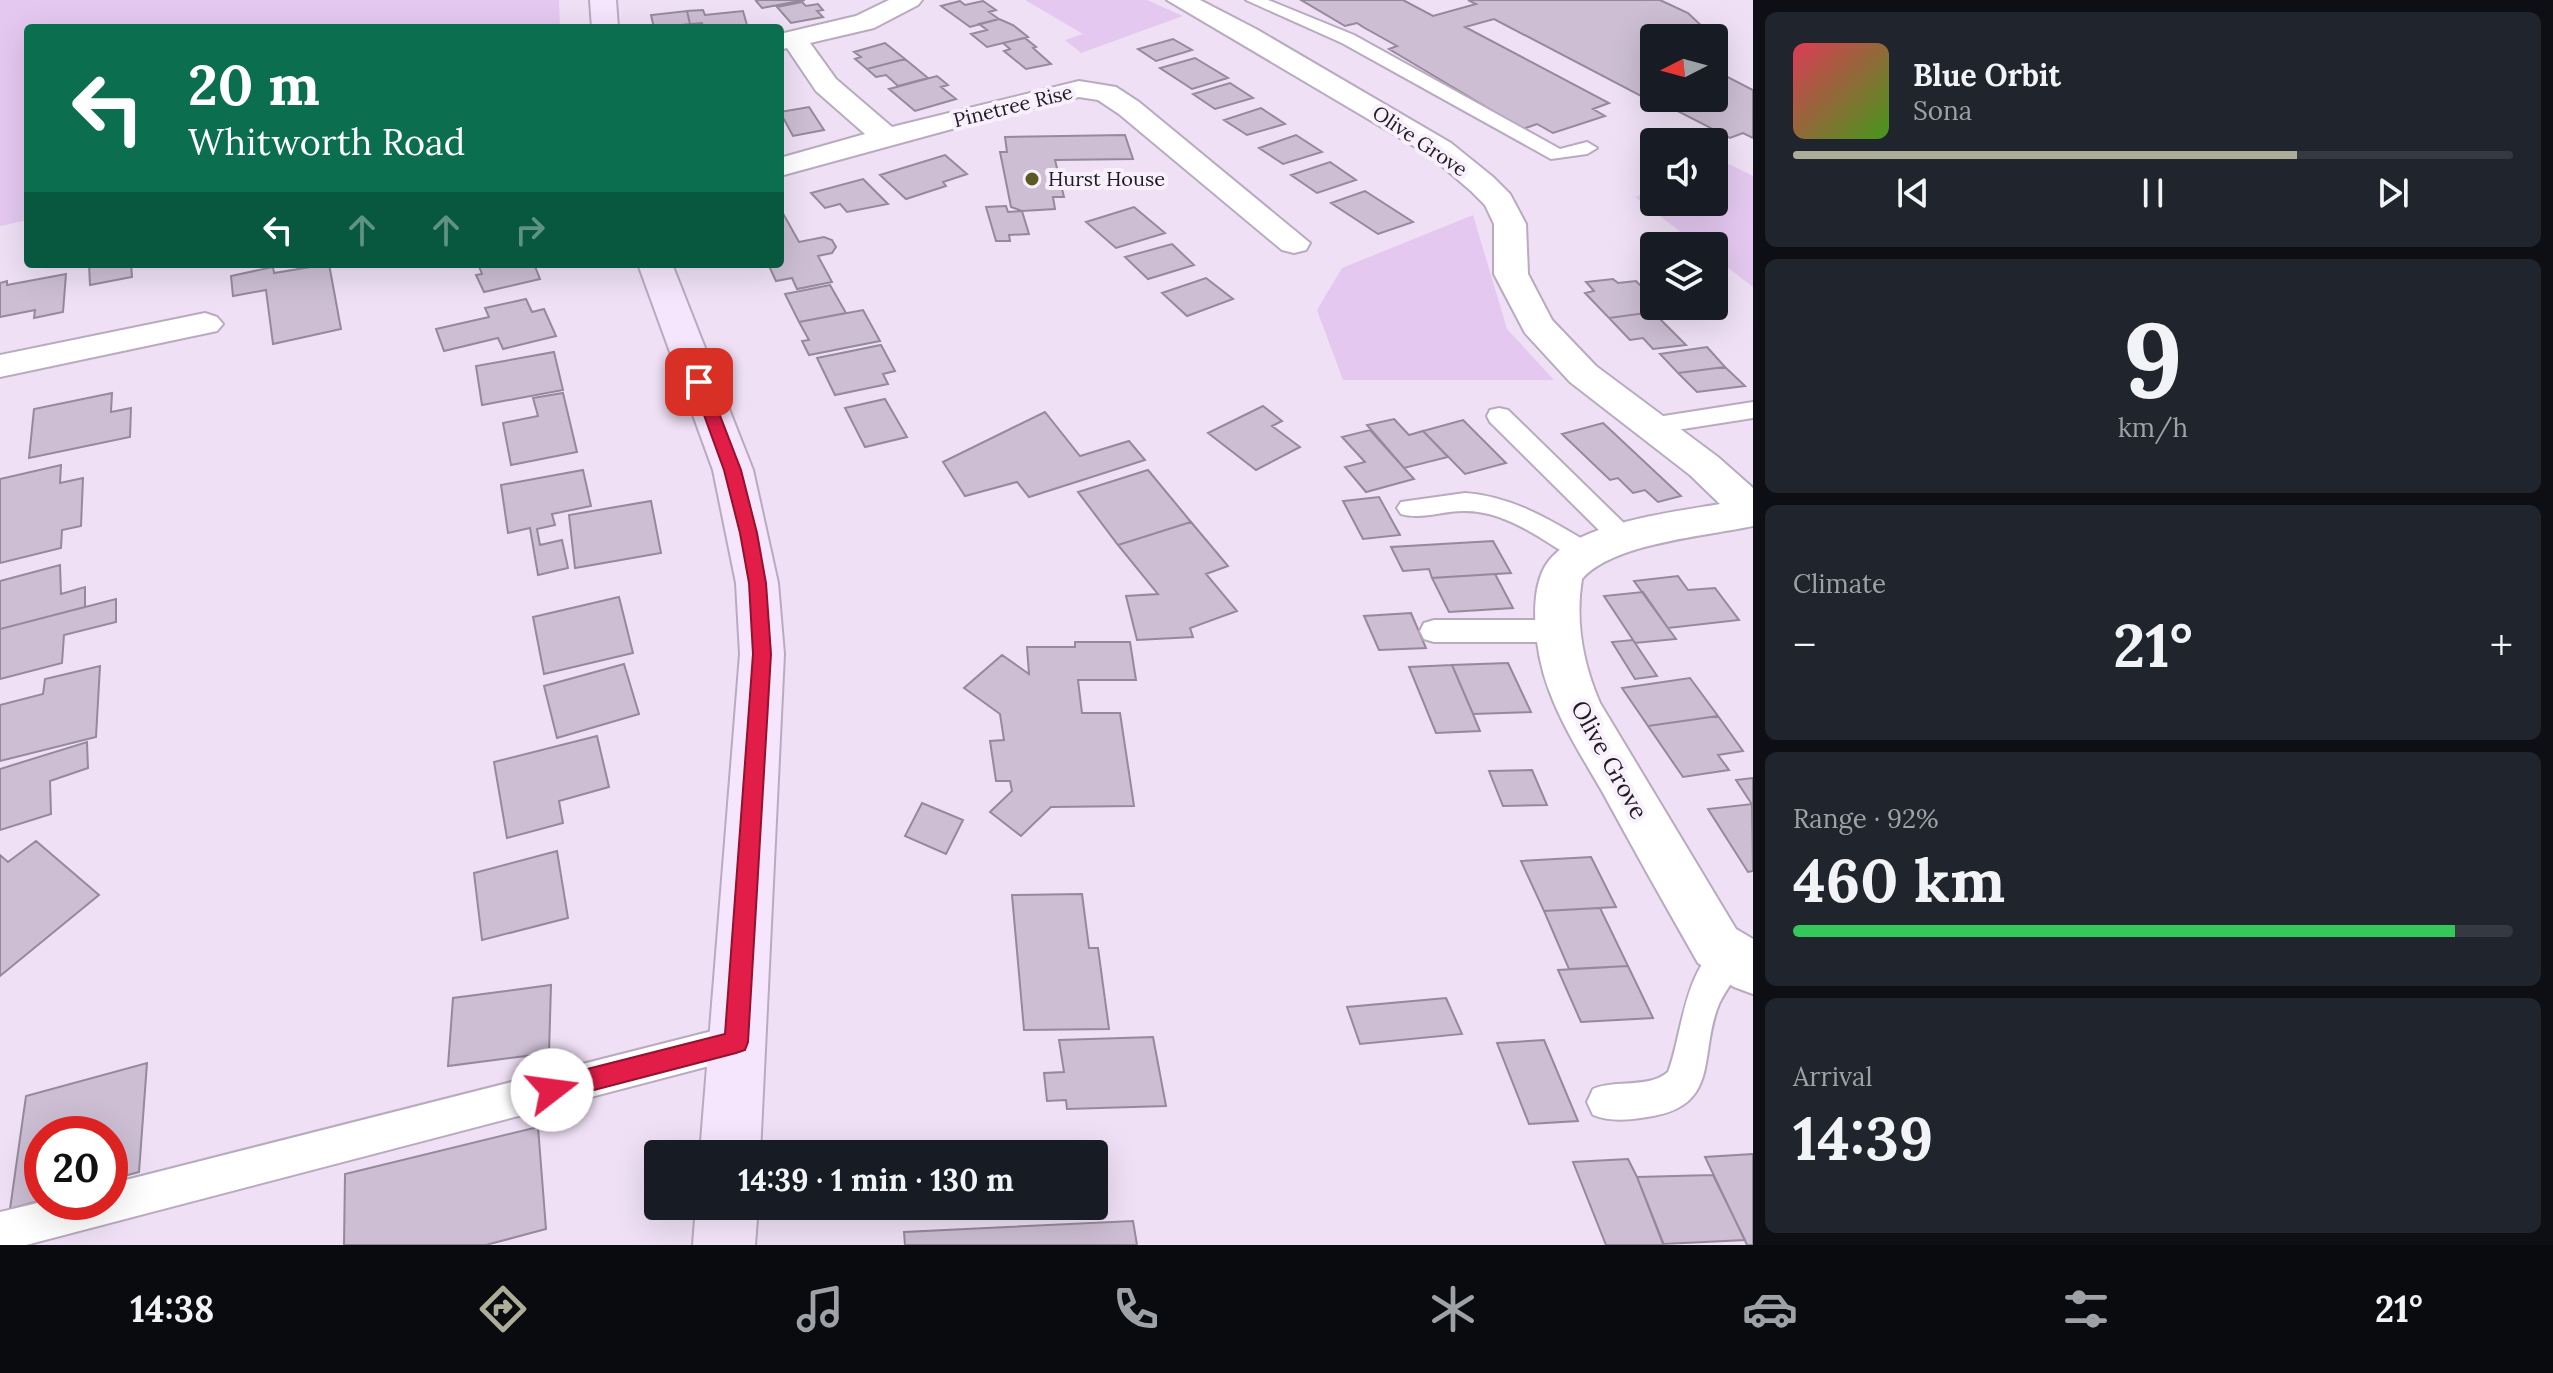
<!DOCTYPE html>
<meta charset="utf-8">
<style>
body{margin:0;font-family:Lora,serif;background:#20242c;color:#f1f3f6;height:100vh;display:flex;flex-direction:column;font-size:30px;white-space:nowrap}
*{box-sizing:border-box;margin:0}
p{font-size:26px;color:#9ea1a6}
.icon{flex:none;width:44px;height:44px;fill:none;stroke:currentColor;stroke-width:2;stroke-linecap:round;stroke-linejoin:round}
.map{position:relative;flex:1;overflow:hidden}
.sheet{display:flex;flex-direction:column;gap:12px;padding:12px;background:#0d0f14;width:800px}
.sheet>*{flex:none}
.top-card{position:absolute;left:24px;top:24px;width:760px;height:244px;border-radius:8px;box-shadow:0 8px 32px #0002;background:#0b6e4f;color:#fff;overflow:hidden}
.needle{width:52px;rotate:264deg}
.fabs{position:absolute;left:1640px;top:24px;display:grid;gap:16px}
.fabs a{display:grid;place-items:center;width:88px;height:88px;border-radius:8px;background:#171b24;box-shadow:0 8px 32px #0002;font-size:40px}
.speed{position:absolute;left:24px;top:1116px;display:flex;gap:16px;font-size:40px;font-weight:700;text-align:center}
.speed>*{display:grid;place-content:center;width:104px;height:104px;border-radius:50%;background:#171b24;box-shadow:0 8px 32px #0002;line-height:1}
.speed .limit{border:12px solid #d22;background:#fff;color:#111}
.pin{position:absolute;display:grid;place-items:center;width:68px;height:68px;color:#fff;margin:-34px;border-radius:16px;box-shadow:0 4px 12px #0006}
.me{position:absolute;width:88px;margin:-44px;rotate:75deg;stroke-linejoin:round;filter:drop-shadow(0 0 6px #0008)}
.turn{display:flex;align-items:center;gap:28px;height:168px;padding:0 32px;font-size:36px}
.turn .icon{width:104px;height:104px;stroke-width:2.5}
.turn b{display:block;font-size:56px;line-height:68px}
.lanes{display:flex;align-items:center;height:76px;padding:0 32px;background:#0003;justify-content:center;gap:40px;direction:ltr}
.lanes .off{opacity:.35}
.big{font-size:60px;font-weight:700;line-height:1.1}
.sheet .tile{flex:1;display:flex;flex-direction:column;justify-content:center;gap:12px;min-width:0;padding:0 28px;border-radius:12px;background:#20242c}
.sheet .dial{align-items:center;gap:0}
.dial b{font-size:104px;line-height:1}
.song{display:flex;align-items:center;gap:24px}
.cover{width:96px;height:96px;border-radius:12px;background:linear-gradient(135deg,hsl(350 70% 55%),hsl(100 70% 35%))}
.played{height:8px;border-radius:4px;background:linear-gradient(90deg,#aead98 70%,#363941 70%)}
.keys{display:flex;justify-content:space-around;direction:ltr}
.heat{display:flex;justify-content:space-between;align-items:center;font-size:44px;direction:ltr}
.charge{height:12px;border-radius:6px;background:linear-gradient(90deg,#34c759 92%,#363941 0)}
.trip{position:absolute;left:644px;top:1140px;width:464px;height:80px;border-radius:8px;background:#171b24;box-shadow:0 8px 32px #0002;font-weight:700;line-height:80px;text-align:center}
.tab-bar{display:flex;height:128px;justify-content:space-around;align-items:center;background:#090b0e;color:#9ea1a6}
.tab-bar .icon{width:56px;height:56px}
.tab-bar .on{color:#aead98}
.tab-bar b{font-size:36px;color:#f1f3f6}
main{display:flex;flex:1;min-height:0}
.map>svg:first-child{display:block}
</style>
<main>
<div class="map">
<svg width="1753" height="1245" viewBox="0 0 1753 1245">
<rect width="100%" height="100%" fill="#efe0f5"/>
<!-- green -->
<path fill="#e4c8f0" d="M0 0H559L560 28H28V220L0 226Z
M1025 0H1147L1183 16 1081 53 1065 40 1083 34Z
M1729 164 1753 176V287L1714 257V246H1699L1635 197 1654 190V202H1714V169Z
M1473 215 1507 329 1554 380H1343L1317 310 1342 268Z"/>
<!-- building -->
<path fill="#cdbed3" stroke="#96899c" stroke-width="2" d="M759 0H805L762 8 756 1Z
M1301 0H1403L1433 16 1476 4 1468 0H1660L1688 13 1725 48 1714 51V38H1654V98H1714V70L1753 90V138L1743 133 1730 138 1668 106 1662 107 1494 19 1465 27 1609 103 1593 109 1605 116 1553 133 1537 124 1523 129 1389 49 1397 46 1363 27 1357 23 1345 26Z
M960 1 965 5 983 1 996 10 989 12 999 19 970 27 941 6Z
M802 2 806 6 818 4 823 10 817 11 823 17 791 23 777 7Z
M703 10 705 15 743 11 747 25 703 28 702 23 690 24 687 11Z
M687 11 690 24 654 28 651 15Z
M999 19 1013 25 1028 37 987 47 971 34 987 30 979 24Z
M1025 38 1036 47 1033 48 1051 64 1026 69 1004 51 1010 49 1003 43Z
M1173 39 1192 50 1156 61 1138 49Z
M885 43 905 59 867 69 855 59 861 57 854 52Z
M1195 58 1228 78 1192 89 1160 68Z
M905 59 928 78 898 86 886 75 876 77 867 69Z
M937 76 948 85 941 87 956 99 915 111 889 89Z
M1230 83 1253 98 1215 109 1193 94Z
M809 107 824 130 793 136 780 112Z
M1261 108 1285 124 1247 135 1224 120Z
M1125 135 1133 159 1055 160 1064 197H1053L1055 209 1022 211 1011 207 1000 152H1007L1005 137Z
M1296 135 1322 152 1283 164 1259 148Z
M945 155 967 174 943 182 946 186 906 199 880 175Z
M1330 162 1356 180 1317 193 1291 175Z
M863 179 888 204 847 212 840 204 825 208 811 193Z
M1365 191 1413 222 1378 234 1331 203Z
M1006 206 1008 212 1022 211 1029 234 1009 235 1010 241H996L986 207Z
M1134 207 1165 233 1116 248 1086 222Z
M780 208 799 242 824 237 832 240 836 247 832 253 818 256 832 282 797 289 792 278 776 281 768 264H780Z
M1172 244 1194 265 1148 279 1125 257Z
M89 264H131L132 277 90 285Z
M329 264 341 329 273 344 266 290 233 296 231 276 273 267 274 273Z
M478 264H534L540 279 484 292 476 275 482 274Z
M66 274 63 312 34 318 35 310 0 317V283L7 281V285Z
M1206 278 1233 299 1187 316 1162 293Z
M1613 279 1618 283 1636 281 1654 299 1644 303 1653 312 1609 318 1585 293 1594 291 1586 282Z
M830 285 846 313 799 322 785 294Z
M526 299 532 312 544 309 556 336 503 349 498 338 444 351 436 329 489 317 485 308Z
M863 310 880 341 809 355 802 341 809 340 799 322Z
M1653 312 1686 345 1653 349 1643 338 1630 340 1609 318Z
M881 345 895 371 883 374 888 384 835 395 817 358Z
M1707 347 1725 367 1678 373 1660 354Z
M554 352 563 390 482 405 476 366Z
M1725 367 1745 386 1697 392 1678 373Z
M112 393 111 412 131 408 130 437 29 458 34 409Z
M563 393 577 452 511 465 503 423 538 416 533 398Z
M885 399 907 437 865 447 845 408Z
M1263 406 1282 421 1272 426 1300 447 1256 470 1208 433Z
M1045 412 1080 456 1129 441 1145 460 1029 497 1017 482 965 496 943 462Z
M1394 419 1409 435 1423 431 1448 457 1404 468 1367 425Z
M1463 420 1506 463 1465 474 1423 431Z
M1603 423 1681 496 1658 502 1645 490 1633 493 1618 478 1610 480 1562 434Z
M1370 430 1404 468 1414 479 1366 492 1345 467 1365 462 1342 437Z
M61 465 60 483 83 478 81 526 62 530 61 548 0 563V479Z
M583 470 591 506 552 514 555 525 537 529 540 545 562 540 568 568 538 575 530 528 508 533 501 485Z
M1148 470 1191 522 1118 545 1078 492Z
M1379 497 1400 535 1363 539 1343 501Z
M651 501 661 553 575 568 569 515Z
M1191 522 1228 566 1206 574 1237 611 1190 628 1193 637 1137 640 1126 596 1158 594 1118 545Z
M1493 541 1511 573 1432 578 1429 569 1403 571 1391 547Z
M60 565 61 594 85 587V607L0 629V581Z
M1495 574 1513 608 1449 612 1432 578Z
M1678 576 1688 590 1715 588 1739 620 1668 628 1634 581Z
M1643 592 1668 628 1676 639 1635 643 1604 596Z
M619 597 633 653 544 674 533 617Z
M116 599V622L64 635 62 663 0 679V629Z
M1411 613 1426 648 1379 650 1364 616Z
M1633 640 1657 676 1635 679 1612 642Z
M1075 642H1130L1136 680H1078L1082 713H1120L1134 806 1051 807 1021 836 990 812 1012 791 1010 781H996L990 741 1004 740 1000 714 964 688 1002 655 1029 674 1027 647H1075Z
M1508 663 1531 712 1473 714 1452 665Z
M624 664 639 714 557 738 544 686Z
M1452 665 1473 714 1480 731 1436 733 1409 667Z
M100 666 96 737 0 761V705L43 694 45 679Z
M1690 678 1718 716 1648 726 1622 688Z
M1718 716 1743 751 1718 755 1729 770 1683 777 1648 726Z
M597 736 609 787 559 801 563 823 507 838 494 762Z
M87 742 88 768 50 781 51 814 0 830V769Z
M1532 770 1547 805 1503 806 1489 771Z
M1753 778V806L1736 780Z
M922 803 963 820 946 854 905 836Z
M1752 804 1753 871 1748 872 1708 809Z
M36 841 99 895 0 976V855L8 862Z
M557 851 568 918 482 940 474 873Z
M1591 857 1616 907 1544 911 1521 861Z
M1082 894 1089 948H1098L1109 1029 1024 1030 1012 895Z
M1600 908 1628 966 1569 969 1544 911Z
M1628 966 1653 1018 1581 1022 1558 970Z
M551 985 549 1053 448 1066 453 998Z
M1446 998 1462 1034 1360 1044 1347 1007Z
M1153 1037 1166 1106 1067 1109 1066 1100 1047 1101 1044 1073 1064 1072 1059 1040Z
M1544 1040 1578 1121 1529 1124 1497 1043Z
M147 1063 139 1172 110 1180V1134H42V1200L10 1209 26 1096Z
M538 1127 546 1229 486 1245H344L345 1174Z
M1753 1154V1245H1747L1705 1157Z
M1628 1159 1637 1177 1664 1245H1606L1573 1162Z
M1713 1175 1745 1240 1663 1244 1637 1177Z
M1133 1221 1137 1245H905L904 1232Z"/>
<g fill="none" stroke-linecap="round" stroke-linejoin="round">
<defs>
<path id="lane" d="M1246 0H1268L1354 35 1560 149 1587 142 1597 148 1587 154 1551 159 1342 43Z
M1753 402V418L1651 434 1639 426 1651 418Z
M1499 408 1508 410 1633 532 1637 539 1633 546H1615L1490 422 1487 416 1490 410Z
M1465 493C1515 497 1552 521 1594 546L1598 553 1594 560 1585 563 1576 560C1541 539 1505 510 1463 511 1443 511 1420 520 1401 514L1397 508 1401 502Z
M1434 620H1559L1569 623 1573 631 1569 639 1559 642H1434L1424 639 1420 631 1424 623Z
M1730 940 1742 945 1747 956C1740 973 1727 987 1719 1004 1698 1054 1722 1107 1647 1117 1629 1120 1611 1122 1593 1115L1587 1102 1593 1089C1616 1079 1648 1089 1668 1072 1683 1034 1684 958 1730 940Z
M736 1025 749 1030 754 1042 749 1054 736 1059 26 1245H0V1212L42 1202H110V1184Z"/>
<path id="street" d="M889 0H922L918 5 874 28 810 43 836 79 892 127 1079 81 1116 87 1139 102 1310 243 1306 250 1294 253 1282 250 1119 114 1098 100 1079 97 1014 112 780 176V158L865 134 816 91 787 48 780 50V34L856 16Z
M1167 0H1200L1256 29 1451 143 1493 177 1510 194 1526 224 1528 274 1552 320 1596 366 1718 457 1753 488V526C1707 536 1613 543 1582 579 1575 621 1583 664 1600 703L1736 929 1753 939V994L1734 987 1698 963C1666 907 1634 850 1603 793 1584 760 1562 726 1549 690 1536 656 1524 584 1553 556 1587 522 1674 512 1720 504L1690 475 1570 382 1525 333 1494 274V224L1485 205 1471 191 1429 155Z
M205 313 217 317 223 324 217 331 0 377V355Z"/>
<path id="secondary" d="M590 0H616L618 28H592Z
M638 264H672L753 470 778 583 784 654 760 1154H700L740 654 736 583 713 470Z
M696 1206H758L755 1245H693Z"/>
</defs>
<!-- lane casing -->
<use href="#lane" stroke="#b9abbf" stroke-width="4"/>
<!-- street casing -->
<use href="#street" stroke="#b9abbf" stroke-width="4"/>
<!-- secondary casing -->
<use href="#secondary" stroke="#b9abbf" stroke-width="4"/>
<!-- lane -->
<use href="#lane" fill="#fff" fill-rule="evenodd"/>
<!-- street -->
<use href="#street" fill="#fff" fill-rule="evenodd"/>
<!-- secondary -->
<use href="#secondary" fill="#f6e6fd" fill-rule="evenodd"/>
</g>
<!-- route -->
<path fill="#e11d48" stroke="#92132f" stroke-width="2" d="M699 377 707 382 741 470 757 533 766 583 771 654 748 1042 745 1050 736 1053 552 1101 544 1098 540 1090 544 1081 552 1078 725 1034 753 654 749 583 740 533 724 470 692 382Z"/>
<!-- markers -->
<circle fill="#5b5825" stroke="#f9f0fd" stroke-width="3" cx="1032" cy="179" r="8"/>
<g text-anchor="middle" stroke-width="8" stroke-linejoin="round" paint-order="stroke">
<!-- far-street labels -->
<g font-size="20" fill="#211c24" stroke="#f9f0fd">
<text transform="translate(1013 106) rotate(-14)" y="7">Pinetree Rise</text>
<text transform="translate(1420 141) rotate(34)" y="7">Olive Grove</text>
</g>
<!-- far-poi labels -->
<g font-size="20" fill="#211c24" stroke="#f9f0fd" text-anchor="start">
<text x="1048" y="186">Hurst House</text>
</g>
<!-- street labels -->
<g font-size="24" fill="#211c24" stroke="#f9f0fd">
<text transform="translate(1609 760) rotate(61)" y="8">Olive Grove</text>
</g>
</g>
</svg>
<div class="fabs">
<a><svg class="needle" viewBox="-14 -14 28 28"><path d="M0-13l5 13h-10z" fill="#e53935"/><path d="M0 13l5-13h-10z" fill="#9ea1a6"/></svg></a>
<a><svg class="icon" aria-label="sound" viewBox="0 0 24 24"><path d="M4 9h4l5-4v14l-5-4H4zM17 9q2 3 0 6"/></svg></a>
<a><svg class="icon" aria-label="layers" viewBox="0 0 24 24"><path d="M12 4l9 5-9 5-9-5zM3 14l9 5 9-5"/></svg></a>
</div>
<div class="speed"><div class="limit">20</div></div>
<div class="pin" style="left:699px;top:382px;background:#d93025"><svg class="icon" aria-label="arrive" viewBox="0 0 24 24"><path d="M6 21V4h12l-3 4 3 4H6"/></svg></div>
<svg class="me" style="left:552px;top:1090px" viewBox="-20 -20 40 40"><circle r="19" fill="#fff"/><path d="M0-13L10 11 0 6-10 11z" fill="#e11d48"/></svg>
<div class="trip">14:39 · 1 min · 130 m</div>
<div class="top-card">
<div class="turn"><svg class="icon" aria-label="left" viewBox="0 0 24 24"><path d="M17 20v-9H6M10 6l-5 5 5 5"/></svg><div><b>20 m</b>Whitworth Road</div></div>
<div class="lanes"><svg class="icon" aria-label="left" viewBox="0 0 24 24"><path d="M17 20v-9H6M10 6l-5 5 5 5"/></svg><svg class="icon off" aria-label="ahead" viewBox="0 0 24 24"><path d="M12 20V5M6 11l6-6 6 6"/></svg><svg class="icon off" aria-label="ahead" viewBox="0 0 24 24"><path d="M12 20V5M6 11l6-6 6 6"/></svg><svg class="icon off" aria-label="right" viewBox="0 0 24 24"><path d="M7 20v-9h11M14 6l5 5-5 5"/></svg></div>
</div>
</div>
<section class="sheet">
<div class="tile">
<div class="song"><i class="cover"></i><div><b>Blue Orbit</b><p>Sona</p></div></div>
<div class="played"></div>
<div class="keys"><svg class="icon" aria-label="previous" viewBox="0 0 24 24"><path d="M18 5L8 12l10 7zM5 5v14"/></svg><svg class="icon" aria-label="pause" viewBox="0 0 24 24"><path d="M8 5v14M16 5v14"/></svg><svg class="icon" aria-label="next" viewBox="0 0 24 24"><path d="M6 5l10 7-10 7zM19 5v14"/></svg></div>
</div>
<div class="tile dial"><b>9</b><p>km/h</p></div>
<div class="tile"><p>Climate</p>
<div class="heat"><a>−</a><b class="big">21°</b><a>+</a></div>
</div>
<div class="tile"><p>Range · 92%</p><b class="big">460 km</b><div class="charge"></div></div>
<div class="tile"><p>Arrival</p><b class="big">14:39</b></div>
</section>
</main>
<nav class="tab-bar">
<b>14:38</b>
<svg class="icon on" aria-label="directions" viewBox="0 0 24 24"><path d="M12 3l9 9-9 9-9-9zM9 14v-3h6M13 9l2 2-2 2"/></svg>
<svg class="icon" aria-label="music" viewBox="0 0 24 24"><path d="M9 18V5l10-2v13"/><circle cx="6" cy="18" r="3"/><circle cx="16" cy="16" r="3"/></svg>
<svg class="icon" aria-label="phone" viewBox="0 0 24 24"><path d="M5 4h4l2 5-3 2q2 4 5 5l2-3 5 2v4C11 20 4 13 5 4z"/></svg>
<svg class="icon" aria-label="climate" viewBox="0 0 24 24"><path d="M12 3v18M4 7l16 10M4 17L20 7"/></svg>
<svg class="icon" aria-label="car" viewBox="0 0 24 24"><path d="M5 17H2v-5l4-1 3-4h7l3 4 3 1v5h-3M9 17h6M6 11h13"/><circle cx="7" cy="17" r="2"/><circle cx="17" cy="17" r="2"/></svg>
<svg class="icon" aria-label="filters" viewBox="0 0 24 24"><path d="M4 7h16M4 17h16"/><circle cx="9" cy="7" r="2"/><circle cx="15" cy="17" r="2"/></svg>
<b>21°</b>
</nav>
